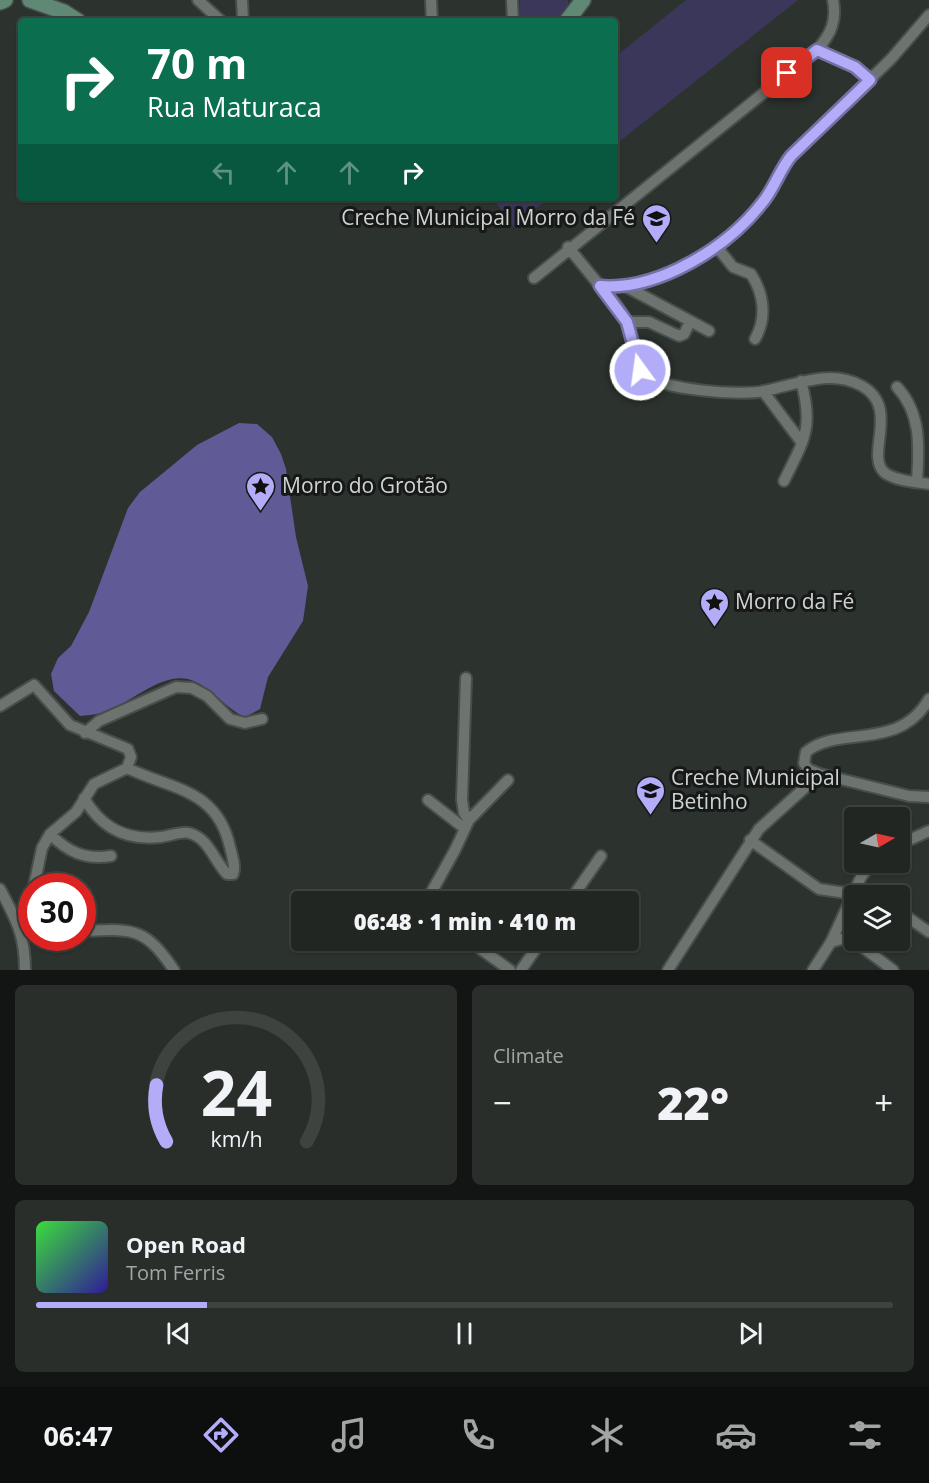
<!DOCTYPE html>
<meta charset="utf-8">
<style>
body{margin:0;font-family:"Open Sans",sans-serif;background:#292e2a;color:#f1f3f6;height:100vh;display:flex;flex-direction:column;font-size:22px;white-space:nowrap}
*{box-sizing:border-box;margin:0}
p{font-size:20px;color:#a2a5a5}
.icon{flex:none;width:33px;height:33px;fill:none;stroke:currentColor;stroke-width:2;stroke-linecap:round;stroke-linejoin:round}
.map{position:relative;height:970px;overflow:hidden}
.sheet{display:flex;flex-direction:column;gap:15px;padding:15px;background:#121513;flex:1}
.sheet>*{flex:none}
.hud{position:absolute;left:18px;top:18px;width:600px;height:183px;border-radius:6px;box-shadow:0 2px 4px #0004,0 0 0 2px #3e4340;background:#0b6e4f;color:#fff;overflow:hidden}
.needle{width:39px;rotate:81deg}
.controls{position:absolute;left:844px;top:807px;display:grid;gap:12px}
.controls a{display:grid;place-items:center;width:66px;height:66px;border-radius:6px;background:#212622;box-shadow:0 2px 4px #0004,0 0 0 2px #3e4340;font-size:30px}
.speed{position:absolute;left:18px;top:873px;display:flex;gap:12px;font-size:30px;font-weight:700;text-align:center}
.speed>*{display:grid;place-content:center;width:78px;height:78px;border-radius:50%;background:#212622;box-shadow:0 2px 4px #0004,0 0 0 2px #3e4340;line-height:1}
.speed .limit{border:9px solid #d22;background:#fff;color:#111}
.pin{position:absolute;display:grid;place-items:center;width:51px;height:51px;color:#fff;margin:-26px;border-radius:12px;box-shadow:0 3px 9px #0006}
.me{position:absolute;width:66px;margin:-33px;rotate:346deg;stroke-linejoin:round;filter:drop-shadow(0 0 4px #0008)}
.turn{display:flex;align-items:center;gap:21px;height:126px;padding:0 30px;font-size:27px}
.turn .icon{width:78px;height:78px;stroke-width:2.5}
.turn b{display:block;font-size:42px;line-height:51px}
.lanes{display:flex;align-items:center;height:57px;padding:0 30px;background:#0003;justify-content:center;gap:30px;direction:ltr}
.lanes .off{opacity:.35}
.big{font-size:45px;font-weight:800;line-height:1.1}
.sheet .card{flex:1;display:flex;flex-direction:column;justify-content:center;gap:9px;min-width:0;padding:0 21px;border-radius:9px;background:#292e2a}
.sheet .dial{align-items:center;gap:0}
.dial svg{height:156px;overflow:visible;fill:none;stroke:#3e4340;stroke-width:7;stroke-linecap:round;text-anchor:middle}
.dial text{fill:#f1f3f6;stroke:none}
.song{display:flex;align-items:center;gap:18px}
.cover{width:72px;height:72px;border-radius:9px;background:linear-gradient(135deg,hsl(120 70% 55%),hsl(250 70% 35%))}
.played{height:6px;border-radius:3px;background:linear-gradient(90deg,#b3adf9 20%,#3e4340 20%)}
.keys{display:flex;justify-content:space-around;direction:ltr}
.heat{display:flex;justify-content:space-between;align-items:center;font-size:33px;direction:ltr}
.sheet .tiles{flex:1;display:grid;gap:15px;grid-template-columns:1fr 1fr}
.card:last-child{grid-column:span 2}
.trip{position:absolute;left:291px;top:891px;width:348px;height:60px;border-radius:6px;background:#212622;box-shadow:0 2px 4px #0004,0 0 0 2px #3e4340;font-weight:800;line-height:60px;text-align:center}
.tabs{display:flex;height:96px;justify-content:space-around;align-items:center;background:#0d0f0e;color:#a2a5a5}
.tabs .icon{width:42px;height:42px}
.tabs .on{color:#b3adf9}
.tabs b{font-size:27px;color:#f1f3f6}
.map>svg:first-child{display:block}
</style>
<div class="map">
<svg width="929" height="970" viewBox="0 0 929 970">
<rect width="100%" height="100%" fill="#2c322e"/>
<!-- green -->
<path fill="#3b375a" d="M520 0H568L569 8 558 21H520Z
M686 0H798L615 145V57Z
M493 198H549L513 227Z"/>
<!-- forest -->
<path fill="#605a96" d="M239 423 257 424 272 437 281 454 286 469 296 537 308 586 303 621 268 677 260 709 245 717C223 707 209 684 188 679 162 673 133 700 112 709 101 714 91 715 80 716L54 691 51 674 58 658 71 646 89 612 128 508 140 492 197 445Z"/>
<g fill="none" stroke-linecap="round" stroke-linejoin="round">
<defs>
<path id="street" d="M198 0 221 21
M242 0 243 21
M431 0 432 21
M512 0 513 21
M817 50 855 67 870 80
M568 247 600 286C659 290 727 248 762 203 774 189 779 171 791 156L891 59 929 15
M717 247 733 267 751 274C764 294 767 318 755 339
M534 278 817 50C831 34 837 21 833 0
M623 285 709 331
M600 286C610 297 621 309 627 323 633 337 632 363 644 374 660 390 742 396 764 391 796 385 830 368 862 386 901 408 864 456 885 473 896 481 916 482 929 484
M627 322H649L679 336 684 334 690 322
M897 387C922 414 919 448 917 482
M763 391 802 443
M784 481C804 440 814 428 801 381
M466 678 462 800 464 813 469 820
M929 699C899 752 838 725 806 752L804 763 808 769 820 774 909 796 929 797
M0 706 34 685 70 725 128 749 131 757 127 768
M85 733 99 721 176 687 192 688 207 696 230 719 245 723 262 719
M428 800 464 828
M50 834C68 852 85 860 111 856
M750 840 819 889 853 894
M900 844 929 831
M34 886 42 848 50 834 76 812 94 784 127 768C173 790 217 789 230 847 232 856 236 866 233 874H227C214 861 209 838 189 833 182 831 169 836 161 837 126 841 101 828 84 798
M0 889C16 919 25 935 25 970
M426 902 455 850 469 820 508 780
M569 902 601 856
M900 912 929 932
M20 926 29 915 32 903
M82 931C133 929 144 926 174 970
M468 940 510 970
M831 942 849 937 893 970
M521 970 542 940
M668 970 759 829 820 774
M813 970 831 942 861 877 873 862"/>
<path id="secondary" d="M30 0 64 12 78 21
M0 2 5 0
M567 21 583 0"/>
</defs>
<!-- street casing -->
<use href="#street" stroke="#484e4b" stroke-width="14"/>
<!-- secondary casing -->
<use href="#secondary" stroke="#484e4b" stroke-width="18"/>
<!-- street -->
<use href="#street" stroke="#6d7470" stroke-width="10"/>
<!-- secondary -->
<use href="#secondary" stroke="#5f8875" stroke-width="15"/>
</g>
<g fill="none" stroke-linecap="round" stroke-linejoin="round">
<defs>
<path id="route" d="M640 370 627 322 600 286C658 291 728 247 762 203 774 189 779 171 791 156L870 80 855 67 817 50 787 73"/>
</defs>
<!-- route casing -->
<use href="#route" stroke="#7470a2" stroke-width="15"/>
<!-- route -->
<use href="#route" stroke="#b3adf9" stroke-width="10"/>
</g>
<!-- icons -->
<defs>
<symbol id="school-pin" viewBox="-11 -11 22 30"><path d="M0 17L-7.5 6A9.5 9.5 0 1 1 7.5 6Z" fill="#b3adf9" stroke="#161917"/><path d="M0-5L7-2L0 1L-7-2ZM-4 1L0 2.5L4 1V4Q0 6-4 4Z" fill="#111"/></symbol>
<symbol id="sight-pin" viewBox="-11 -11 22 30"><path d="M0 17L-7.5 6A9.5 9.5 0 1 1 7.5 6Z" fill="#b3adf9" stroke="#161917"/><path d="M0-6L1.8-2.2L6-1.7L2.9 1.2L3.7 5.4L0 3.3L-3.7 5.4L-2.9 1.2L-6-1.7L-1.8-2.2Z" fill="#111"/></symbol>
</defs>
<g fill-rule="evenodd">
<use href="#school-pin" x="640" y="202" width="33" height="45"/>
<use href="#sight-pin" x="244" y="470" width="33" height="45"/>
<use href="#sight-pin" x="698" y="586" width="33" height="45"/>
<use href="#school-pin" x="634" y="774" width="33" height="45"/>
</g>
<g text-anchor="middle" stroke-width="6" stroke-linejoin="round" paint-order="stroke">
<!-- poi labels -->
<g font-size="21" fill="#cfd3d1" stroke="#161917" text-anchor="start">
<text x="635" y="225" text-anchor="end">Creche Municipal Morro da Fé</text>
<text x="282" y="493">Morro do Grotão</text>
<text x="735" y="609">Morro da Fé</text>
<text x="671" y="785">Creche Municipal<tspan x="671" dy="24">Betinho</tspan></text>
</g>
</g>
</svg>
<div class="controls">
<a><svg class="needle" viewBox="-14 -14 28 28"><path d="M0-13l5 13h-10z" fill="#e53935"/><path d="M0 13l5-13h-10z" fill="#a2a5a5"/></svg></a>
<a><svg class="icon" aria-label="layers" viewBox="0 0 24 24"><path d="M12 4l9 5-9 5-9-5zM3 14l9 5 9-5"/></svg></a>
</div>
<div class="speed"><div class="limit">30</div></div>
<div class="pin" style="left:787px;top:73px;background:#d93025"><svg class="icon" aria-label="arrive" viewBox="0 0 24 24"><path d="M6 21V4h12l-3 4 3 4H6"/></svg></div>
<svg class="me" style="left:640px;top:370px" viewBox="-20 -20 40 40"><circle r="17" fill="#b3adf9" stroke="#fff" stroke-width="3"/><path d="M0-11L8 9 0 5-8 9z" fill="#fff"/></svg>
<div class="trip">06:48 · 1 min · 410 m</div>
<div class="hud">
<div class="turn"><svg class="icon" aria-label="right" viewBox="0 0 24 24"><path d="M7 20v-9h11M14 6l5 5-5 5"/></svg><div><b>70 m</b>Rua Maturaca</div></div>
<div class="lanes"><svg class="icon off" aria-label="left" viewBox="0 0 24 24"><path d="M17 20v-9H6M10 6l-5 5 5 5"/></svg><svg class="icon off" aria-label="ahead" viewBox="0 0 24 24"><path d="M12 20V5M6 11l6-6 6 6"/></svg><svg class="icon off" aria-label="ahead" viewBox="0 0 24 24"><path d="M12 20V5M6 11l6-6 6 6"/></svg><svg class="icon" aria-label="right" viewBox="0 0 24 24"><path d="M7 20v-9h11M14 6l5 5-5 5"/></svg></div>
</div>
</div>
<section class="sheet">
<div class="tiles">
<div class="card dial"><svg viewBox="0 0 100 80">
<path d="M14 69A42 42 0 1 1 86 69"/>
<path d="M14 69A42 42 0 0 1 9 40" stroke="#b3adf9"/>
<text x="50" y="56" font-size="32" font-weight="700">24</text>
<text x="50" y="72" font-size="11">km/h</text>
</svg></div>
<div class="card"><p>Climate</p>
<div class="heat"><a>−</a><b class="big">22°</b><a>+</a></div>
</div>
<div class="card">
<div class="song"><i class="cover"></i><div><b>Open Road</b><p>Tom Ferris</p></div></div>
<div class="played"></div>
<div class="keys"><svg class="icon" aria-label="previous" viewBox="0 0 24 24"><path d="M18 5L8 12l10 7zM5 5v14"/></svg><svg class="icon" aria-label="pause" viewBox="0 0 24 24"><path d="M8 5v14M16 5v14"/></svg><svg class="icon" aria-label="next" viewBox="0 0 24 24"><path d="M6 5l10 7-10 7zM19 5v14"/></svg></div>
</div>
</div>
</section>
<nav class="tabs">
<b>06:47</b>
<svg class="icon on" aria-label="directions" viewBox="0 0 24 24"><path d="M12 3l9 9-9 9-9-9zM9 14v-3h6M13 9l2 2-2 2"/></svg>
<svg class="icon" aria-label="music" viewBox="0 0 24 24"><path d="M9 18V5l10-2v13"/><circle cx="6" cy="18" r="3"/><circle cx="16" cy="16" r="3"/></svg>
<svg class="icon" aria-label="phone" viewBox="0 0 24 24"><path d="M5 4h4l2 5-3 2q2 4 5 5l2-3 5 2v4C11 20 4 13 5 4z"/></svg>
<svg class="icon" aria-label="climate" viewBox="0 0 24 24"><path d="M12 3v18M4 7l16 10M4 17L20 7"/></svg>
<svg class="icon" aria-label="car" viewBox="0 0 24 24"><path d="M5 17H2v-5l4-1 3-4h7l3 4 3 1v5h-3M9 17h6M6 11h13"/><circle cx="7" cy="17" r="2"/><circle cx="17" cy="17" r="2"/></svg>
<svg class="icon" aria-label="filters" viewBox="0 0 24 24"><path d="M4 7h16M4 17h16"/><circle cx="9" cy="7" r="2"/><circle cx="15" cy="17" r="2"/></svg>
</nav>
